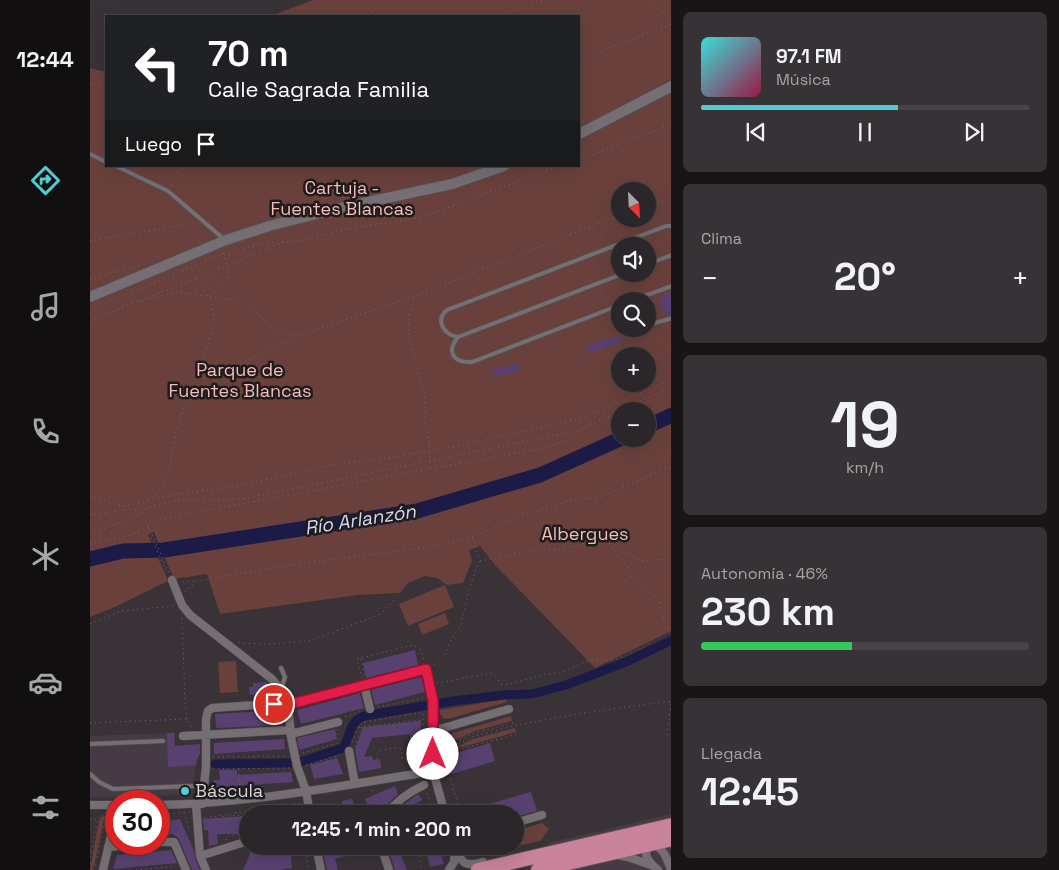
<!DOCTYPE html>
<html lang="es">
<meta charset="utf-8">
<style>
body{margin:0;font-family:"Space Grotesk",sans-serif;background:#373235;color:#f1f3f6;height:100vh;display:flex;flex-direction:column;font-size:19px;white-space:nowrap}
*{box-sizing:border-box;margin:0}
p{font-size:16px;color:#a6a5a8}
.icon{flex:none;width:28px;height:28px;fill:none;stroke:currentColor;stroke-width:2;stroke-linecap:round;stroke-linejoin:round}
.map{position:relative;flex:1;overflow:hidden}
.side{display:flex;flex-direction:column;gap:12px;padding:12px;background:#181517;width:388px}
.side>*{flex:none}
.banner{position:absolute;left:15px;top:15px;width:475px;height:152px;border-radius:0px;box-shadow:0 5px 20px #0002,0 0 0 1px #474346;background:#202124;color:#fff;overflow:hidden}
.needle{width:32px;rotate:156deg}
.tools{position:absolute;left:521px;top:182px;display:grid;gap:10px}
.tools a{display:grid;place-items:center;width:45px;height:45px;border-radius:50%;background:#2b2629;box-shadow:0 5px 20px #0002,0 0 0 1px #474346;font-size:25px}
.speed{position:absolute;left:15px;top:790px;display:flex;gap:10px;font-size:25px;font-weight:700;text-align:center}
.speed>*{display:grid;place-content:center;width:65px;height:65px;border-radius:50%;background:#2b2629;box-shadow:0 5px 20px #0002,0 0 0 1px #474346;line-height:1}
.speed .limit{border:8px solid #d22;background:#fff;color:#111}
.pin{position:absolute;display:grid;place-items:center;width:42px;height:42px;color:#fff;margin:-21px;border:2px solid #fff;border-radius:50%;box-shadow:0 1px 5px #0007}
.me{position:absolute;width:55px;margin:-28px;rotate:0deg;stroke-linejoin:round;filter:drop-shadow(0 0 4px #0008)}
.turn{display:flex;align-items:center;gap:18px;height:105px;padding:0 20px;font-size:22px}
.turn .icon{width:65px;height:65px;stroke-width:2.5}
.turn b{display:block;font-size:35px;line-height:42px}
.then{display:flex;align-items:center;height:48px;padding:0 20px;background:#0003;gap:10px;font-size:19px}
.big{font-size:38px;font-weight:700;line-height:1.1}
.side .card{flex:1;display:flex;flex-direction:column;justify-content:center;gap:8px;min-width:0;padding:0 18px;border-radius:8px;background:#373235}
.side .dial{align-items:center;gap:0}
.dial b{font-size:65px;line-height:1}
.song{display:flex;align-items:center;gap:15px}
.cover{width:60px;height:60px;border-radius:8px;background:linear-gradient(135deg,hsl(180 70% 55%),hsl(340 70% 35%))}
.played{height:5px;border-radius:2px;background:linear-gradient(90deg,#51ccd3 60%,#474346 60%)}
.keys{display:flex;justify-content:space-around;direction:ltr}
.heat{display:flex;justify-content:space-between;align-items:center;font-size:28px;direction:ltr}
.charge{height:8px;border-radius:4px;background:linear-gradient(90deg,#34c759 46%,#474346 0)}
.trip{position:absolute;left:149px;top:805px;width:285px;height:50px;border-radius:25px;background:#2b2629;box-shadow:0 5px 20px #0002,0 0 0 1px #474346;font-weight:700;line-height:50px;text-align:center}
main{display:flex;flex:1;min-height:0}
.tab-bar{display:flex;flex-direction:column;width:90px;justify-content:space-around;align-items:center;background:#110f10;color:#a6a5a8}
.tab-bar .icon{width:35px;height:35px}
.tab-bar .on{color:#51ccd3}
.tab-bar b{font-size:22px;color:#f1f3f6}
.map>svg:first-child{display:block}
</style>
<main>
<nav class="tab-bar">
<b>12:44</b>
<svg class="icon on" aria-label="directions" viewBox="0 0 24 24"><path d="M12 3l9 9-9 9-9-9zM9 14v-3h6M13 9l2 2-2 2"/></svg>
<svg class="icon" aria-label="music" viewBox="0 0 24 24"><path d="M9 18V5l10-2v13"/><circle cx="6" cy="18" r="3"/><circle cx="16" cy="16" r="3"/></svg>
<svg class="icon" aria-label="phone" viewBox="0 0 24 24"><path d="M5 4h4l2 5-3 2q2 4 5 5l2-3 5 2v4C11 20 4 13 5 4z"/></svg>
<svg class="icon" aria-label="climate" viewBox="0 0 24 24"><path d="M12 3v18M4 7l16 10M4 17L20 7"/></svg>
<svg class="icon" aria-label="car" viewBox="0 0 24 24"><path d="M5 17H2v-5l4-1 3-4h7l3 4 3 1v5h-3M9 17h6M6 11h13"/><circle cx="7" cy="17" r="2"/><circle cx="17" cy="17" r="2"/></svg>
<svg class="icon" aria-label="filters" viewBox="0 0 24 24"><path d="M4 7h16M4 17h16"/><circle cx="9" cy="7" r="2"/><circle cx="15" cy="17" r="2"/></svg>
</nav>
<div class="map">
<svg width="582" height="870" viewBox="0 0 582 870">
<rect width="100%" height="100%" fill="#393237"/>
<!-- built -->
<path fill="#463b44" d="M84 733 85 760 107 759 102 790 100 794 0 798V736Z
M581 814V870H465L458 843Z"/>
<!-- green -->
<path fill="#6a403c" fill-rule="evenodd" d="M223 0H581V631L505 668 406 566 390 546 379 550 382 561 373 583 357 585 347 578 335 576 318 583 310 593 268 595 130 614 117 574 84 579 64 532 58 534 78 581 27 606 0 617V68L16 72V166H489V16H181ZM530 191H558V219H530ZM530 246H558V274H530ZM530 301H558V329H530ZM530 356H558V384H530ZM530 411H558V439H530Z
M355 585 364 607 318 626 309 604Z
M355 613 359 624 332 635 328 624Z
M146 661 148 692 130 693 128 662Z
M416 699 417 702 361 718 354 719 350 714V710Z
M421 716 422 721 385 731 350 747V740L353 736Z
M425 728 426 732 358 751 383 739Z
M15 816 3 870H0L9 820 11 817Z
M452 823 459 829 450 841 381 856 375 855 374 850 376 846H425V831Z"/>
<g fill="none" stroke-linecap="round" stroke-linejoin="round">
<!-- canal -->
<path stroke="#1c1b47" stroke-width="9" d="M210 762 253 748C261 736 258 722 274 716L363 701 413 695 442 694 476 685 536 662 582 640
M125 764 203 763"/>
<!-- river -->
<path stroke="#1c1b47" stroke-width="15" d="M558 426 582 415
M0 559 33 551 74 550 327 511 450 475 530 439"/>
</g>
<!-- building -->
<path fill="#584170" d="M582 292V313L576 316 568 301 570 300 569 298Z
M530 335 532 342 499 353 496 346Z
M429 363 431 370 404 377 402 370Z
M325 650 328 665 276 678 273 663Z
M331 677 335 692 285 705 281 690Z
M177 682 178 694 160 695 159 687H163V683Z
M270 693 274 708 211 724 207 710Z
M192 710 193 725 126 728 125 714Z
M331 721V760L322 768 315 760 321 752 320 734 282 738 274 757 282 756 283 760 290 759 291 768 269 772 265 750 273 727Z
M245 729 247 739 209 750 207 738Z
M77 733H84L85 746 110 744V754L107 759 106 765 78 767Z
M194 739 195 749 124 754V743Z
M400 743 405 761 362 774 357 756Z
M247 758 253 774 224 779 220 765Z
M129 770H147V775L201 772 203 782 131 787 132 795H124V780H130Z
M305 786 308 794 297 805 291 814H226L225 809 252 804V801L262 799 265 808 277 804 275 799Z
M441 792 447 811 425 817V814H371V812Z
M328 794 332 800 308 814H304L313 805Z
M212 803 214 814H174L173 810Z
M158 816V834H127L128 844 119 846 118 830H114L113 819Z
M90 819 104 851 105 858 110 870H102L88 838 83 834 69 836V822Z
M160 846H200L202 868 191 870H153L160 854Z
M241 846H283V848L245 859 248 870H237L232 849Z
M297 846H307L317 870H305Z
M335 846H349L354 864 340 867Z
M81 850 87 863 23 869 27 855Z"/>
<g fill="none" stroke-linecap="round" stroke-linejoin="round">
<defs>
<path id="lane" d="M0 154 16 162
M26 166 78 191 135 240
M558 264 582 255
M540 301 582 286
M530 305 382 362C363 363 356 352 368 337L532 274
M558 323H565L582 318
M368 337C355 335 344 321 357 310L576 226H582
M191 689 195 677 191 668
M0 744 73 741
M0 774 9 782 23 789 103 786"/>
<path id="street" d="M82 580 92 605 100 615 182 679 195 695 198 703 201 737 207 766 216 791 220 814
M274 685 280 709
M343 731 419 709
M201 734 248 722
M93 736 201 730
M259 751 265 784
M106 804 110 856 116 870
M112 804 116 767V719L118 711 122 708 209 702 336 669 343 701V771L355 814
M0 805H26
M69 805C161 803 252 786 343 771
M297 814C307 800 319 792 334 785
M425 823 452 815
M69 842H84L96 870
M559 844C552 855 559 863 568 870
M562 844C573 848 576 856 580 867
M226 846 231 870
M291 846 299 870
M365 846C372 864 374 867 393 862
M18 847 49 844
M527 855 538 857 561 865
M110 856 158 841
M13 870 26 814
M359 870 364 862 365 850"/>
<path id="secondary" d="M489 134 582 86
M0 297 136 240 179 226 250 208 362 184 414 166"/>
<path id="highway" d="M388 870 582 825
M448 870 582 839"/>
</defs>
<!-- lane casing -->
<use href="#lane" stroke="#544e53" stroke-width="5.5"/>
<!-- street casing -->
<use href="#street" stroke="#544e53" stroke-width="9"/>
<!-- secondary casing -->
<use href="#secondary" stroke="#544e53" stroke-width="12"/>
<!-- highway casing -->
<use href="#highway" stroke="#544e53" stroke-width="16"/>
<!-- path -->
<path stroke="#716b70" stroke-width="1" stroke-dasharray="1 4" stroke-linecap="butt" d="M557 0 582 19
M278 16 294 0
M409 16 441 2 461 0
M489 65 516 49 582 24
M0 84 16 88
M489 160 582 124
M81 186 89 166
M558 206 582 199
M0 241 104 223
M0 279 57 263
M326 295C307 337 330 360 335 400 336 407 334 413 335 420 338 437 342 451 339 469
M121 296 140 274 133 253
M49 301 106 279 194 242
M42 303 88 292 144 300 162 307 177 324 195 333 209 336 333 293 530 215
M0 310 117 260 173 243 211 241 257 229 333 217 469 166
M0 321 41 304
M109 379 132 372 209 336
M0 496 33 506 94 493 152 485 247 464 292 459 373 445 495 417 582 380
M0 515 31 510H51L89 500H139L158 498 490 430 582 386
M59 528V533L77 573
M0 534 52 514
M519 543 537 566 543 581 569 600 573 617 582 621
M0 544 38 536 59 527 70 520 107 512 454 448 480 440 489 431
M390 561 448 549 469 550 496 543 517 540 535 553 552 561 582 559
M79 572 51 510C57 499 68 495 73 484 83 463 83 439 90 417 94 404 103 392 108 379 115 360 119 339 124 320 124 295 110 288 101 267
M93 582 106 581
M95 592 107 581 122 578 208 564 346 546 383 537 426 517 479 501 513 496 574 469 582 468
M92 618 95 700 97 719
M0 624 31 611 83 606
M149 643 183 644 219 641 281 618 292 613 307 597
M271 659 275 677
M344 665 354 657 359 643 371 625 379 590 389 561 383 537
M272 678 267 659 323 645 331 650 334 662
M347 683 397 674H404L411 684 416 685 456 674 471 673 497 661 525 660 554 647 582 624
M288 707 333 698
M255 717 272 711
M0 723 97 719 101 727
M269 727 332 720
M577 735 581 702
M262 742 269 726 274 722 334 712
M265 747 272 727
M352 749 384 733 423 723V725
M213 753 248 743 249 739 247 729
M352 754V753L382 737 423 726 492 713 582 701
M353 754 427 734
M353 755 371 814
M123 757 197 756
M287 759 288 752 291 750 309 747 311 750 313 760
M216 765 250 755
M333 765V713
M123 769 199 768
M149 769 150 793
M282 790 290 809
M337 793 343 814
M31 799 64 798
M316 806 321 814
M94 812 99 830
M322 814 340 808
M69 815 100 812
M133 816 134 819 158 816
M138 816 153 815
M115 818 204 804V800
M0 819 7 820
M136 840 138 835H149
M215 846 219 870
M327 846 332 870
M351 846 355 860
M0 857 8 818 11 815H15
M7 857 17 812
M0 864 6 865
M46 870 86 866"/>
<!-- lane -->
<use href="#lane" stroke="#756e73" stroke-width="4"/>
<!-- street -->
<use href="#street" stroke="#756e73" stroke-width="8"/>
<!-- secondary -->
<use href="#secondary" stroke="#756e73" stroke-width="10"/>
<!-- highway -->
<use href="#highway" stroke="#c9839a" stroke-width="14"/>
</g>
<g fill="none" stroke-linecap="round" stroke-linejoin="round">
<defs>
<path id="route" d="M184 704 209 702 336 669 343 701V754"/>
</defs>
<!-- route casing -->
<use href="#route" stroke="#92132f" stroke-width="12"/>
<!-- route -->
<use href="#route" stroke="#e11d48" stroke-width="9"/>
</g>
<!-- markers -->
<circle fill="#51ccd3" stroke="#1e1b1d" stroke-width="2" cx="95" cy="791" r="5"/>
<g text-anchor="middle" stroke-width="5" stroke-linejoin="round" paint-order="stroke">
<!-- park labels -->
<g font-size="18" fill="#f5bdb8" stroke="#1e1b1d">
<text x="252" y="194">Cartuja -<tspan x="252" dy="21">Fuentes Blancas</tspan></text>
<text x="150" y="376">Parque de<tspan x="150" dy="21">Fuentes Blancas</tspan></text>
<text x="495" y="540">Albergues</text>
</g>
<!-- poi labels -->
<g font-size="18" fill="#d8d4d7" stroke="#1e1b1d" text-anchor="start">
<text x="105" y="797">Báscula</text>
</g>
<!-- water labels -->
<g font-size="19" font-style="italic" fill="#d4d8f8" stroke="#1e1b1d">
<text transform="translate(270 519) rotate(-9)" y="7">Río Arlanzón</text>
</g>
</g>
</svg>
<div class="tools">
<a><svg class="needle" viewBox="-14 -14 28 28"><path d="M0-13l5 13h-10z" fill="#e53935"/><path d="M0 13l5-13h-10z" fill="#a6a5a8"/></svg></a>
<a><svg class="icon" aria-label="sound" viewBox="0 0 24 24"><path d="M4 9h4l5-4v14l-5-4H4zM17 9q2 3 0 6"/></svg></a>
<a><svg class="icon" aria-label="search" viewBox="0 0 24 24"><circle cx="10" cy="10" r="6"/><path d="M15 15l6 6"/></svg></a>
<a>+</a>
<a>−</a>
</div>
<div class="speed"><div class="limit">30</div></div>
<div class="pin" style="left:184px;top:704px;background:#d93025"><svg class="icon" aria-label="arrive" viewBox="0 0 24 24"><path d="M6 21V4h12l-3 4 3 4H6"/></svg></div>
<svg class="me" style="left:343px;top:754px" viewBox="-20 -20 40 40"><circle r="19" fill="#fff"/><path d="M0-13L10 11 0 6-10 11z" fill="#e11d48"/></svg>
<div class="trip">12:45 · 1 min · 200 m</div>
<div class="banner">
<div class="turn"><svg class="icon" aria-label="left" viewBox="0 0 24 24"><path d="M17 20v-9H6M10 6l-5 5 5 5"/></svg><div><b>70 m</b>Calle Sagrada Familia</div></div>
<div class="then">Luego<svg class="icon" aria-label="arrive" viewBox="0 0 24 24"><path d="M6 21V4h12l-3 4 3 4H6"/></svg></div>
</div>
</div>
<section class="side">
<div class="card">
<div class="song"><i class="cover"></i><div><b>97.1 FM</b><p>Música</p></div></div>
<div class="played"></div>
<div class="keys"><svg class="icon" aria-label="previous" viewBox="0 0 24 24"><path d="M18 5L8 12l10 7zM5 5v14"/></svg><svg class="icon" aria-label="pause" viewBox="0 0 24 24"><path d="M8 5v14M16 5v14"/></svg><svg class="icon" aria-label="next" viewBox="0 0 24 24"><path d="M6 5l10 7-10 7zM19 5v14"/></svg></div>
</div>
<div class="card"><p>Clima</p>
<div class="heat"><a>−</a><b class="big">20°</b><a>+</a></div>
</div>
<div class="card dial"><b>19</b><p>km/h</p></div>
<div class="card"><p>Autonomía · 46%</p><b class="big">230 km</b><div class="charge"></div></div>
<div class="card"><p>Llegada</p><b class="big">12:45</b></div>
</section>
</main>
